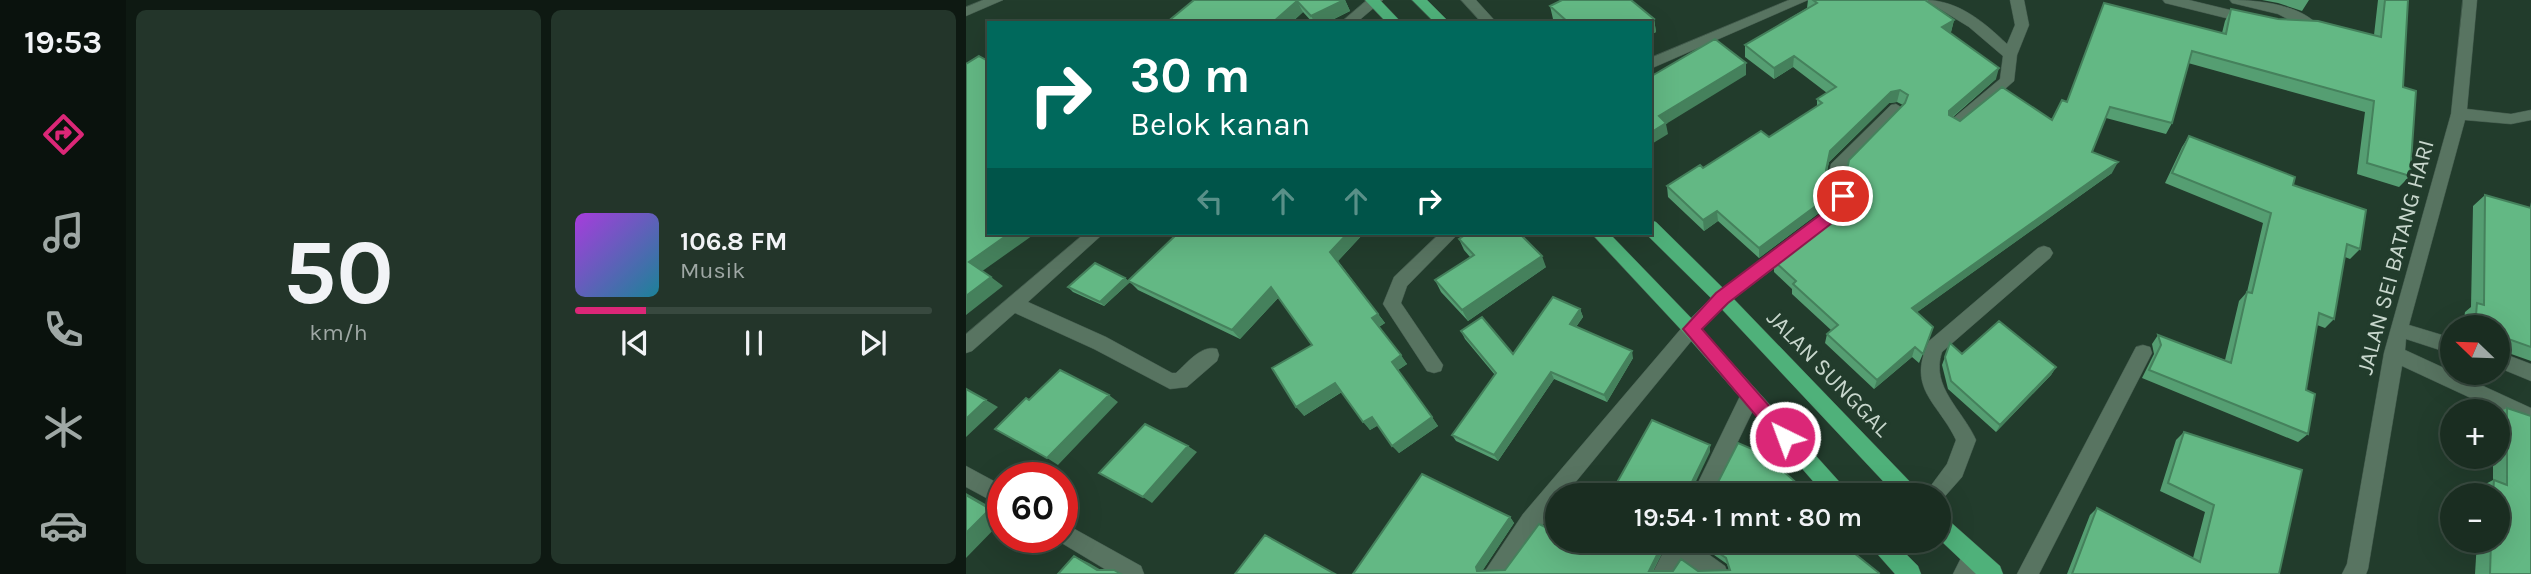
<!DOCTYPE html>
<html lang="id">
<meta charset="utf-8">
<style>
body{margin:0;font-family:Karla,sans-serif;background:#23352a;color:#f1f3f6;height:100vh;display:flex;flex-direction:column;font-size:26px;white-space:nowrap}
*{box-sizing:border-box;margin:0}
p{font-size:23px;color:#9fa8a5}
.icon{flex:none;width:38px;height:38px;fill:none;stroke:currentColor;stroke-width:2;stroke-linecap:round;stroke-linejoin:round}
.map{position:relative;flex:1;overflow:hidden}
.details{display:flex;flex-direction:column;gap:10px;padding:10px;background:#0e1912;width:840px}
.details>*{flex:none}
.banner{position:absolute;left:21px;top:21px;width:665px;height:214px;border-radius:0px;box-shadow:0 7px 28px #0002,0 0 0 2px #38493f;background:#00695c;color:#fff;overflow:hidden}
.needle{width:46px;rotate:293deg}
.fabs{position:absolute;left:1474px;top:315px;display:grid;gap:14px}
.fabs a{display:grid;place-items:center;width:70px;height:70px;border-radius:50%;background:#1a2d21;box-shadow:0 7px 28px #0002,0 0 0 2px #38493f;font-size:35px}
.speed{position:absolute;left:21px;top:462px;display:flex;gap:14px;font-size:35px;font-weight:700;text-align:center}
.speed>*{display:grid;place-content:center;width:91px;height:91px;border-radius:50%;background:#1a2d21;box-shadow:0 7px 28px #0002,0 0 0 2px #38493f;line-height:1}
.speed .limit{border:10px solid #d22;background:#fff;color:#111}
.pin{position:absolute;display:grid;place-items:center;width:60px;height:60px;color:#fff;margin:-30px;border:4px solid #fff;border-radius:50%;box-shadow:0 2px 7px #0007}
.me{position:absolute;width:77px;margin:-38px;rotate:318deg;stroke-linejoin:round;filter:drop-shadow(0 0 5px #0008)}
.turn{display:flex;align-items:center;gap:24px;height:147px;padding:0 28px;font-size:32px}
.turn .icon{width:91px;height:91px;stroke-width:2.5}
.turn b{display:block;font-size:49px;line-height:60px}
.lanes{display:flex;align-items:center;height:66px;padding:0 28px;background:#0003;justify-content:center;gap:35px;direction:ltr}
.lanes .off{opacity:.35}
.details .card{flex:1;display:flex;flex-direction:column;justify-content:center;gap:10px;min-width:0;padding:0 24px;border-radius:10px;background:#23352a}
.details .dial{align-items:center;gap:0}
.dial b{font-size:91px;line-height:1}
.song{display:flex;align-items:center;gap:21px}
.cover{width:84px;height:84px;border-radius:10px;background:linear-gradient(135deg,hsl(280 70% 55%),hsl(190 70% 35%))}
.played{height:7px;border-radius:4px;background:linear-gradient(90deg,#db2777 20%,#38493f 20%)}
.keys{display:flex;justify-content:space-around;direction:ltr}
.details .tiles{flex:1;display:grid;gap:10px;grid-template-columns:repeat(2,1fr)}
.trip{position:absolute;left:579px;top:483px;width:406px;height:70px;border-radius:35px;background:#1a2d21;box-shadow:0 7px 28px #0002,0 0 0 2px #38493f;font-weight:600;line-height:70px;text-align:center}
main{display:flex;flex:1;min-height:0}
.dock{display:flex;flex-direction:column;width:126px;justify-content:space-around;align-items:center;background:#0a120d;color:#9fa8a5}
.dock .icon{width:49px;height:49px}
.dock .on{color:#db2777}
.dock b{font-size:32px;color:#f1f3f6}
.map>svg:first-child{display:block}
</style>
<main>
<nav class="dock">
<b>19:53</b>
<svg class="icon on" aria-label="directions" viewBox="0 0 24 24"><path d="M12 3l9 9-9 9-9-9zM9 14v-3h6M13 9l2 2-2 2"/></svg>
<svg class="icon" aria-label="music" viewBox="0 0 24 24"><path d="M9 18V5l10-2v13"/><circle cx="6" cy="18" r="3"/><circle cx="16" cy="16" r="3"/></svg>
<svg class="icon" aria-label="phone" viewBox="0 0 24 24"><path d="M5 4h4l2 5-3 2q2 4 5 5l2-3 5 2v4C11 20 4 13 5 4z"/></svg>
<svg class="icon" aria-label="climate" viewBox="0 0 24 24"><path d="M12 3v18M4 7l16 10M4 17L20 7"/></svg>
<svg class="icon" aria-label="car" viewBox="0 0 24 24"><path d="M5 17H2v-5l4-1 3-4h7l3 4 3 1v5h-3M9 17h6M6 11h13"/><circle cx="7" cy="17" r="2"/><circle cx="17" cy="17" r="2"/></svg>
</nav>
<section class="details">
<div class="tiles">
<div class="card dial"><b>50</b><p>km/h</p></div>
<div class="card">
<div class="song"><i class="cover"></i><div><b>106.8 FM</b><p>Musik</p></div></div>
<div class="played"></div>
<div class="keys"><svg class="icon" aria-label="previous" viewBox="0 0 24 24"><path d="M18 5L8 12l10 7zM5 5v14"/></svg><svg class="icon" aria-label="pause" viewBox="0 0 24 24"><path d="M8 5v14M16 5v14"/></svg><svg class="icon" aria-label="next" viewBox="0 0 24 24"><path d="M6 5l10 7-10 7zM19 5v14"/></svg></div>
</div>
</div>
</section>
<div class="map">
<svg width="1565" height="574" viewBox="0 0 1565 574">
<rect width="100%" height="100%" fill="#223c2c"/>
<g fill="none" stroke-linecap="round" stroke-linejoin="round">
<defs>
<path id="minor" d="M17 0H37L0 16V7Z
M401 0H417L390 23H374Z
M495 0H510L531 23H516Z
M823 0H842L684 69V58Z
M959 0C992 0 1018 22 1041 44L1049 25 1044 0H1058L1063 25 1051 55 1048 81 995 128 990 130 982 124 985 120 1034 79 1037 56 1003 27Z
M1197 0H1223L1289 16 1291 19 1284 24 1199 3Z
M1264 0C1292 0 1333 4 1353 26L1351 29H1341L1312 14 1266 3Z
M1497 0H1511L1501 109 1545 114 1565 110V120L1545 124 1499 120 1443 325 1486 338V354L1440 339 1439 350 1565 408V426L1436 366 1402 569 1400 574H1376L1381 564 1418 353 1485 114Z
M930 104 938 109 935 113 879 170 877 182 885 196 880 214 762 303 731 334 599 495H592V504L541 574H517L557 514 719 324 750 293 867 206 869 196 861 182 865 164 925 105Z
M119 233H138L62 302 140 337 206 373H210C221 363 236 344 251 349L253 355 251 361 221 387 204 389 128 349 49 313 6 351 0 353V334Z
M474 233H493L441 286 435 303 477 365 475 371 468 373 461 371 417 304 428 277Z
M1078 246 1084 248 1087 253 1084 258 976 352C964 387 997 410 1010 440L996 477 973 503V495H958L981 464 990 440C972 402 940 389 963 341L1072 248Z
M1177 345 1184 347 1186 353 1073 574H1051L1170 347Z
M1531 351 1565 364V381L1531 367Z
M783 389 790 392 793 398 746 495H726L776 392Z
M0 466 37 486V507L0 487Z
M96 522 175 566 178 574H147L89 539 88 537H96Z
M703 541H724L759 566 762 574H733L715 560 708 574H686Z
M1007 547 1015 550 1018 558 1010 574H987L999 550Z"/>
<path id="major" d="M399 0H414L436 23H421Z
M446 0H461L484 23H469Z
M684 220 690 222 762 293 950 488 953 495H930L750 303 679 233H684Z
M625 233H643L731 324 879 488 882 495H859L719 334Z
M973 515 980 518 1034 566 1037 574H1010L973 539Z
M903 541H927L952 566 955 574H929L906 548Z"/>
</defs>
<!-- minor casing -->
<use href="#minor" stroke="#42594c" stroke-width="1"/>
<!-- major casing -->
<use href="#major" stroke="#42594c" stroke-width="1"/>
<!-- minor -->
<use href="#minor" fill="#587461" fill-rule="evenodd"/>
<!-- major -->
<use href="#major" fill="#4fb17a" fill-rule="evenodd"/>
</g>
<!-- wall -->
<path fill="#559e72" d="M228 0H379L384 11 360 23H347L337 12 325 23H200Z
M596 0H665L688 19 690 32 684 35V23H591L587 19 584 6Z
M842 0H962L961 2 988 20 985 32 984 33 1030 79 987 117 994 121 1086 120 1101 102 1256 33 1259 21 1265 9 1312 19 1408 35 1412 0H1442L1437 87 1444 176 1433 187 1391 174 1399 112 1222 63 1206 123 1200 134 1140 118 1126 152 1146 173 951 312 964 337 953 363 946 357 908 389 859 343 861 334 865 330 826 294V289L808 272V261L883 205 886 195 880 182 883 160 937 105 931 102 923 103 863 162 861 172 865 204 793 258 752 221 738 231 702 197 701 186 803 137 851 106V99L861 93 827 67 808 79 779 57V45L841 8Z
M1296 0H1343L1336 11 1312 3Z
M1223 136 1327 185 1394 249 1384 259 1379 257 1368 319 1359 328 1351 325 1340 390 1342 434 1332 442 1176 378 1188 354 1186 344 1192 335 1259 360 1273 301 1281 292 1297 223 1199 183 1216 147Z
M1519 195 1564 208 1565 202V361L1531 349V327H1497L1499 312 1505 307 1507 206Z
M212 233H398L372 261 419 323 413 327 441 364 432 370 472 426 433 453 412 425 404 430 376 392 338 416 346 345 313 297 274 339 172 290 164 282 138 306 107 292 102 287 159 278 162 281Z
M493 239 580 267 502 321 475 292 469 280 504 257 498 250Z
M614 309 617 317 610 327 667 358 641 402 588 379 532 461 490 441 486 435 529 375 499 339 495 331 547 354Z
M984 343 996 354 1090 367 1085 375 1030 432 982 389 976 365Z
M1541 408 1565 574H1509L1511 541H1531V495H1513L1514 487 1527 480V457H1531V413Z
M1218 432 1313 574H1101L1124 515 1131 508 1227 558 1239 512 1194 491 1210 440Z
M544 517 548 523 516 571 539 570 632 551 637 541H702L687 571 763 570 761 564 728 541H873L912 574H387Z"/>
<!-- shaded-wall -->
<path fill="#45815c" d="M379 0 384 11 360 23H349L345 16Z
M331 1 337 12 325 23H306Z
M688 19 690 32 684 35V23H682Z
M988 20 985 32 973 39 976 27Z
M828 56 827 67 808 79V68Z
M780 63V75L700 124 702 134 684 145V133L693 116Z
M1033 68 1030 79 980 122 983 111Z
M934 90 931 102 923 103 863 162 858 181 860 170 864 151 925 92Z
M1152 162 1146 173 943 318 946 308Z
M868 186 865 204 793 258V248Z
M751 211 752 221 738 231 737 220Z
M44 233H70L15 272 3 262Z
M382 233H398L371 262 364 252Z
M576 256 580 267 502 321 496 310Z
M25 277 37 286 0 315V296Z
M159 278 164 282 138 306 134 302Z
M305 287 313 297 274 339 266 330Z
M614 309 617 317 606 332 604 324Z
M412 314 419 323 412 327 406 318Z
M949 347 946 357 908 389 911 380Z
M666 351 667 358 641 402 638 395Z
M435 355 441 364 432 370 426 362Z
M1090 367 1085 375 1030 432 1034 425Z
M585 372 588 379 532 461 528 455Z
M369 383 377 391 338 416 330 407Z
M143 395 152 402 92 465 81 458Z
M20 400 32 407 0 437V419Z
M406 417 413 425 404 430 397 422Z
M466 417 472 426 433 453 426 446Z
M744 445V452L724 494 723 488Z
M222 446 231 452 186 503 177 497Z
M0 493 37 514V520L0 558Z
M544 517 548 523 515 573 511 571 510 567Z
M698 541H702L685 574 683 571Z
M108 556 123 563 142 574 131 570Z"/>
<!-- building -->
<path fill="#63b884" stroke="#45815c" stroke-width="2" d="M228 0H378L345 16 331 1 306 23H200Z
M596 0H665L688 19 682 23H603L584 6Z
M847 0H959L988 20 976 27 1033 68 983 111V115L994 121 1036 87 1086 120 1096 100 1101 102 1138 3 1260 34 1265 9 1312 19 1352 21 1415 37 1419 0H1442L1437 87 1450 91 1444 176 1401 163 1408 101 1226 51 1206 123 1144 107 1126 152 1152 162 946 308 967 327 957 354 949 347 911 380 861 334 872 325 827 284 830 281 808 261 883 205 889 186 881 170 883 160 939 103 942 95 934 90 925 92 864 151 860 170 868 186 866 194 793 248 751 211 737 220 701 186 734 165 737 168 795 131 803 137 856 103 851 99 870 87 828 56 808 68 779 45 851 3Z
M749 39 780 63 693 116 700 123 684 133V77Z
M13 56 22 61 23 60V233H44L3 262 25 277 0 296V64Z
M1223 136 1329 177 1327 185 1400 210 1394 249 1381 244 1368 319 1353 313 1340 390 1349 394 1342 434 1183 370 1195 345 1192 335 1265 363 1281 292 1286 293 1305 213 1206 173Z
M1519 195 1565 208V347L1531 335V327H1509L1511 303 1518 305Z
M212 233H382L364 252 412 314 406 318 435 355 426 362 466 417 426 446 406 417 397 422 369 383 330 407 306 368 346 345 305 287 266 330 162 281Z
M502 233H553L576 256 496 310 469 280 508 255 493 239Z
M129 263 159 278 134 302 102 287Z
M587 297 614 309 604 324 666 351 638 395 585 372 528 455 486 435 530 373 495 331 516 317 547 354Z
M1033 321 1090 367 1034 425 985 381 979 357 984 343 996 354Z
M94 370 143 395 81 458 29 429 60 398 63 400Z
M0 389 20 400 0 419Z
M1541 408 1565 416V574H1524L1525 541H1531V495H1527L1528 480 1541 485Z
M686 420 744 445 723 488 725 491 748 490 772 443 798 454 844 495H644Z
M179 424 222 446 177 497 133 473Z
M1218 432 1336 470 1313 574H1106L1131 508 1234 562 1248 505 1202 483Z
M456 474 544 517 510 567 511 571 539 570 573 524 592 533V541H608L632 551 637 541H698L683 571H707L715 559 732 571 764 570 760 558 735 541H873L913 573 912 574H387Z
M0 495 24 509 0 533Z
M299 535 369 574H269Z
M108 556 131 570H148L155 574H92Z"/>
<!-- route -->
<path fill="#db2777" stroke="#8e194d" stroke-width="2" d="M877 190 884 196 879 213 762 303 736 329 825 431 828 437 825 443 819 445 813 443 717 329 750 293 867 205 872 192Z"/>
<g text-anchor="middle" stroke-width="7" stroke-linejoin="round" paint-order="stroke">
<!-- street labels -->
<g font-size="23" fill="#c8d7cd" stroke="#223c2c">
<text transform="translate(1429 257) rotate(-75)" y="8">JALAN SEI BATANG HARI</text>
<text transform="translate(863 373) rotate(46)" y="8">JALAN SUNGGAL</text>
</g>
</g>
</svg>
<div class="fabs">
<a><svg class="needle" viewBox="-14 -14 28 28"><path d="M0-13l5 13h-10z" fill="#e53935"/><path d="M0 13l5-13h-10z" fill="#9fa8a5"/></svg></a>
<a>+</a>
<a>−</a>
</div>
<div class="speed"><div class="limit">60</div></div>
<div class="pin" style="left:877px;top:196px;background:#d93025"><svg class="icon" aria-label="arrive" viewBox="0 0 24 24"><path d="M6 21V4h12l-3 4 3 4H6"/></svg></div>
<svg class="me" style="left:819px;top:437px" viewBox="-20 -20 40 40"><circle r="17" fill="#db2777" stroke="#fff" stroke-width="3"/><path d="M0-11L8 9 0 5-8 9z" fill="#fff"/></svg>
<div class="trip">19:54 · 1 mnt · 80 m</div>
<div class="banner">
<div class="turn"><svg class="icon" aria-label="right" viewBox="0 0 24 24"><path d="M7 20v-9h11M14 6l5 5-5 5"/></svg><div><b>30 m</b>Belok kanan</div></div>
<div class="lanes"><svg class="icon off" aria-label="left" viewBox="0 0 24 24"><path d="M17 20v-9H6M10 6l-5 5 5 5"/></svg><svg class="icon off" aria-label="ahead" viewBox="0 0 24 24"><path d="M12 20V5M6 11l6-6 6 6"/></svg><svg class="icon off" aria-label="ahead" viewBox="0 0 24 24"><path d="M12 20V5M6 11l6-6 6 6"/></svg><svg class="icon" aria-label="right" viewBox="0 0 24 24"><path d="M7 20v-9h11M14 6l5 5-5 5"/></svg></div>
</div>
</div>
</main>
